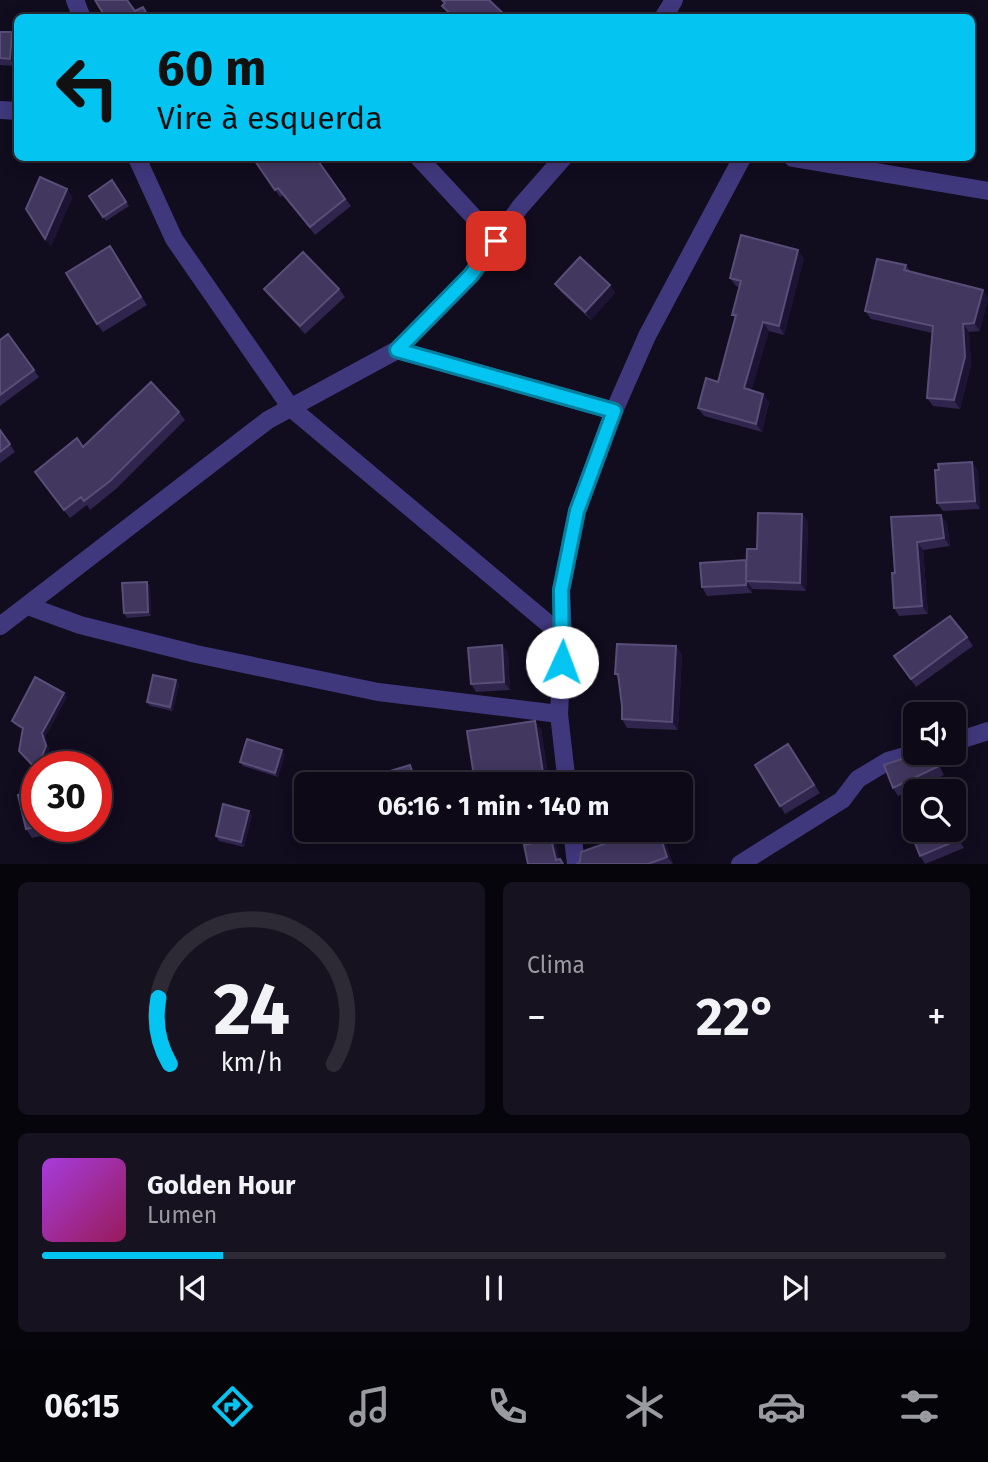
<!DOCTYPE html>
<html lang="pt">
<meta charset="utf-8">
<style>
body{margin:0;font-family:"Fira Sans",sans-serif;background:#16121f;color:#f1f3f6;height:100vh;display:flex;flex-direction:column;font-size:26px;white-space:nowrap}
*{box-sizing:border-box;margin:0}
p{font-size:23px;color:#9a9aa1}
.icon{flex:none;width:38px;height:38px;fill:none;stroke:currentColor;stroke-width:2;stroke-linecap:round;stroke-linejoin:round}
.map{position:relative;height:864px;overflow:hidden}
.details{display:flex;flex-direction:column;gap:18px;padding:18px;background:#07050c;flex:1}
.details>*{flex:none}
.guide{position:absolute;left:14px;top:14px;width:961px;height:147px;border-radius:10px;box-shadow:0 4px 18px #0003,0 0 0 2px #2d2a35;background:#04c5f1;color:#111;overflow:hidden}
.controls{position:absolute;left:903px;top:702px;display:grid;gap:14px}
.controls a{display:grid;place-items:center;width:63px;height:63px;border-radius:10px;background:#0d0916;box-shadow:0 4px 18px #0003,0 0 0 2px #2d2a35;font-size:35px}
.speed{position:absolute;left:21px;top:751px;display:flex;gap:14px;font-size:35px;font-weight:700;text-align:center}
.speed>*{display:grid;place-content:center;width:91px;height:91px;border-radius:50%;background:#0d0916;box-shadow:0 4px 18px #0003,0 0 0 2px #2d2a35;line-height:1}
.speed .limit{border:10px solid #d22;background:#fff;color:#111}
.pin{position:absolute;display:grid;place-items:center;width:60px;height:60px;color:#fff;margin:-30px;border-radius:14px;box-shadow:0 4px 10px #0006}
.me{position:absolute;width:77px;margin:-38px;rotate:2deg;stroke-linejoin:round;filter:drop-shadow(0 0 5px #0008)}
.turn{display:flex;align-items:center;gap:24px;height:147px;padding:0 28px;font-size:32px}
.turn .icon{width:91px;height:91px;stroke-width:2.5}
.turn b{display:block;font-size:49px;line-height:60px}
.big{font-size:52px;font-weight:700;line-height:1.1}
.details .widget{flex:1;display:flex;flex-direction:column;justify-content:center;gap:10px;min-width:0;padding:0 24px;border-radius:10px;background:#16121f}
.details .dial{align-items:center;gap:0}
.dial svg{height:182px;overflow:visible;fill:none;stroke:#2d2a35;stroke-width:7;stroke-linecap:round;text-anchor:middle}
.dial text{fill:#f1f3f6;stroke:none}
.song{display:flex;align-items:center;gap:21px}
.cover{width:84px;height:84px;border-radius:10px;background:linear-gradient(135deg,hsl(280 70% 55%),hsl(330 70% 35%))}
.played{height:7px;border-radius:4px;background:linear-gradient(90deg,#04c5f1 20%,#2d2a35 20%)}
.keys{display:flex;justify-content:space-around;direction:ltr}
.heat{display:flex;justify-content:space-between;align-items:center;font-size:38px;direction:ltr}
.details .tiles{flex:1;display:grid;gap:18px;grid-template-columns:1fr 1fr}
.widget:last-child{grid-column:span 2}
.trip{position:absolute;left:294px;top:772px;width:399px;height:70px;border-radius:10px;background:#0d0916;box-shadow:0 4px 18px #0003,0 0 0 2px #2d2a35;font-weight:700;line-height:70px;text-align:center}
.dock{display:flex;height:112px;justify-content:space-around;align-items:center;background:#050409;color:#9a9aa1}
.dock .icon{width:49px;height:49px}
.dock .current{color:#04c5f1}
.dock b{font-size:32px;color:#f1f3f6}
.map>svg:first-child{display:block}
</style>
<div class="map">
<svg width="988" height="864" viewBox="0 0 988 864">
<rect width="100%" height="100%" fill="#110c1e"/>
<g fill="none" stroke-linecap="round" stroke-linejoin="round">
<!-- minor -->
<path stroke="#40387d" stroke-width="18" d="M75 0 82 18
M663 18 674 0
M0 110 18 111
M137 158 174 239 291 408 563 636
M419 158 496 241
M793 158 988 191
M397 350 614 411
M28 606 80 625 196 654 378 692 559 714
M0 626 268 420 397 350 471 275 520 207 563 158
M954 742 988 731
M567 784 559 714 563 636 561 590 577 511 614 411 647 336 742 158
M572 830 576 864
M740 864 842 800 858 779 888 761 919 752"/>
</g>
<!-- wall -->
<path fill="#30254c" d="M0 32H12L17 40 15 66 0 65Z
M253 158H316L351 206 315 235 283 195 280 197Z
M112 180 129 206 106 221 89 196Z
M110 246 147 305 103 332 97 324Z
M804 258 784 335 769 331 751 390 763 394 769 402 762 432 704 416 698 408 718 382 735 319 732 315 739 287 736 286 730 278Z
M906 265 910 271 983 290 980 331 969 332 971 365 960 409 933 406 927 398 932 333 871 319 865 311Z
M555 284 610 285 615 293 591 320 561 292Z
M264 289H339L345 297 305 334 270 297Z
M8 334 39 377 0 406V340Z
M179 412 185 420 116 489 90 510 87 505 70 518 40 480 83 447Z
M0 430 15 452 0 463Z
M972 462 978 471 980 509 943 511 937 503Z
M802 514 808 522 806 591 752 589V588V593L707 596 702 587 746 560 747 562Z
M891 517 947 523 950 546 923 550 928 614 899 616 894 608 895 573Z
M147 582 150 587 151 616 127 618 124 613Z
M967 637 973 646 916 687 894 656Z
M502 645 508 653 510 690 476 692 471 684Z
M676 646 682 655 678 730 627 728 622 719V706L619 679 615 674Z
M179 684 173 711 150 706 147 702Z
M67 697 45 737 49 750 43 766H37V771L19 751 23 730 15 725 12 721Z
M541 729 549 781 528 784H476L475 783Z
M920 752H932L944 775 898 796 893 788 917 754Z
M794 753 820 793 785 814 780 806Z
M285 754 278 777 243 766 240 762Z
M252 815 244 847 219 841 216 836Z
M37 826H72V828L32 838 26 829Z
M371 830H398L375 836Z
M954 830 964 848 925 864 920 856Z
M662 833 673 864H577Z"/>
<!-- shaded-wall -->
<path fill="#1c1432" d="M12 32 17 40 15 66 10 59Z
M67 189 73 197 51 247 45 239Z
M798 250 804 258 784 335 779 326Z
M610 285 615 293 591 320 585 312Z
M983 290 988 297V300L980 331 974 323Z
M763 322 769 331 750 397 744 388Z
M963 324 969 332 971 365 960 409 954 400Z
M763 394 769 402 762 432 756 424Z
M972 462 978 471 980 509 975 501Z
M802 514 808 522 806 591 800 583Z
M941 515 947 523 950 546 944 538Z
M917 542 923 550 928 614 922 606Z
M746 560 752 568 746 581 752 588V593L746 585Z
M147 582 150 587 151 616 148 612Z
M502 645 508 653 510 690 504 682Z
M676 646 682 655 678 730 672 722Z
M176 680 179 684 173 711 170 707Z
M64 693 67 697 45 737 49 750 43 766H38L42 733Z
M535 721 541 729 549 781 543 773Z
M282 750 285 754 278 777 275 773Z
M410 765 416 773 419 784H416Z
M249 811 252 815 244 847 241 842Z
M954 823 964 848 958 840 954 829Z
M658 830H659L662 833 673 864 667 857Z
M551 839 557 847 561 864 556 860Z"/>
<!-- building -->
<path fill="#42375f" stroke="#594e78" stroke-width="2" d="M95 0H127L135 11 143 7 149 18H106Z
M442 0H489L508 18H455L442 6 445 3Z
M0 32H12L10 59 0 58Z
M253 158H316L345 199 310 227 278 188 275 190Z
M40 177 67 189 45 239 26 209Z
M112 180 126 202 103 217 89 196Z
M741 235 798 250 779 326 763 322 744 388 763 394 756 424 698 408 706 378 718 382 736 315H732L741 281 730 278Z
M110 246 141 297 97 324 66 273Z
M303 252 339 289 300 326 264 289Z
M580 257 610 285 585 312 555 284Z
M877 259 906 265 904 270 983 290 974 323 963 324 965 357 954 400 927 398 933 326 865 311Z
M8 334 34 370 0 395V340Z
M151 382 179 412 110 481 84 501 81 497 64 510 35 472 77 438 83 447Z
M0 430 10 444 0 452Z
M972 462 975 501 937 503 935 470H939L938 464Z
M758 513 802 514 800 583 746 581 747 549H757Z
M941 515 944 538 917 542 922 606 894 608 892 573H895L891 517Z
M746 560V585L702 587 700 563Z
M147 582 148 612 124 613 122 583Z
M950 616 967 637 911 679 894 656Z
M617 644 676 646 672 722 622 719V706L618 674H615Z
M502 645 504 682 471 684 468 648Z
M153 675 176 680 170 707 147 702Z
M35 677 64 693 42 733 46 746 38 766H37V770L19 751 23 728 12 721Z
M535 721 543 773 475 783 467 731Z
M247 739 282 750 275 773 240 762Z
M788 744 814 785 780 806 755 765Z
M920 752H931L939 766 893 788 884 765 917 754Z
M410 765 416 784H347Z
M37 790V826H41L26 829 18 795Z
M223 804 249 811 241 842 216 836Z
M915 828V830L954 829 958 840 920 856 910 830Z
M643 830H658L667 857 648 864H577L580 861 581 852Z
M551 839 556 860 560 859 563 864H528L524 845Z"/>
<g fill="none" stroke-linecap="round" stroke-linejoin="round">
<defs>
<path id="route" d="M496 241 471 275 397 350 614 411 577 511 561 590 562 662"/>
</defs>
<!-- route casing -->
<use href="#route" stroke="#03809d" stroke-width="18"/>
<!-- route -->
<use href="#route" stroke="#04c5f1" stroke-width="12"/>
</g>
</svg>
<div class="controls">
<a><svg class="icon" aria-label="sound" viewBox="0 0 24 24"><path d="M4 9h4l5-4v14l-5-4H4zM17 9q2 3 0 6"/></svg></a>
<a><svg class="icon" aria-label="search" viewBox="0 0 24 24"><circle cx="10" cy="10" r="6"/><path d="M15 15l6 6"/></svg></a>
</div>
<div class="speed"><div class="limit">30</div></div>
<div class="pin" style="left:496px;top:241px;background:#d93025"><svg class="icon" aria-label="arrive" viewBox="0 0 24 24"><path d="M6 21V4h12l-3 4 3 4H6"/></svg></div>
<svg class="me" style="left:562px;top:662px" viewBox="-20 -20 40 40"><circle r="19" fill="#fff"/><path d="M0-13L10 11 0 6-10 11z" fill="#04c5f1"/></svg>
<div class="trip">06:16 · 1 min · 140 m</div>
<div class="guide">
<div class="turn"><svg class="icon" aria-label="left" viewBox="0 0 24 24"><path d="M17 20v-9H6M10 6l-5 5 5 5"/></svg><div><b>60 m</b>Vire à esquerda</div></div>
</div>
</div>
<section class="details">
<div class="tiles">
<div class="widget dial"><svg viewBox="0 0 100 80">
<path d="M14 69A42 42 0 1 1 86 69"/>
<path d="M14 69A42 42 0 0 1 9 40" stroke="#04c5f1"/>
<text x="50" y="56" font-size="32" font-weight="700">24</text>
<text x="50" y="72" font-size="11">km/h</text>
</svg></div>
<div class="widget"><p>Clima</p>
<div class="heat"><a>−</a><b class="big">22°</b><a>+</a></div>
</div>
<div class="widget">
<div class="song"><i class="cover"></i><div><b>Golden Hour</b><p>Lumen</p></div></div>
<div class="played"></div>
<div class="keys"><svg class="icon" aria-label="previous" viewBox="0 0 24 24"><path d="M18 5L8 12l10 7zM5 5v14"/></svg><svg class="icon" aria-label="pause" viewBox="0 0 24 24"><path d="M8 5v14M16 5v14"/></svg><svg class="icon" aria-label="next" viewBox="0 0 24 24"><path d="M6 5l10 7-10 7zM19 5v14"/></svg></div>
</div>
</div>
</section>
<nav class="dock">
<b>06:15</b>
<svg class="icon current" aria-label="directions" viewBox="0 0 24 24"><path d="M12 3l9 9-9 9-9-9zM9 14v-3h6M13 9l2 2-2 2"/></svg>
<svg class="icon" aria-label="music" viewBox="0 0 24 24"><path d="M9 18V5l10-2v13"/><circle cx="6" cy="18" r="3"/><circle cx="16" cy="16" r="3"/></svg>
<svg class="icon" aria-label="phone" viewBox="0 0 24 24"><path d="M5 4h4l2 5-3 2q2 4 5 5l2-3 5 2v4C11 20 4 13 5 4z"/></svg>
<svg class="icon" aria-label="climate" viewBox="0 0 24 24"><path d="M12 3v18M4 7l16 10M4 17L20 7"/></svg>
<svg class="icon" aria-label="car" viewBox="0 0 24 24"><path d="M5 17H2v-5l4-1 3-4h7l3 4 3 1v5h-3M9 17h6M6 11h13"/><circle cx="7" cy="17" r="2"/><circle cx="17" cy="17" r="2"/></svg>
<svg class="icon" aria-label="filters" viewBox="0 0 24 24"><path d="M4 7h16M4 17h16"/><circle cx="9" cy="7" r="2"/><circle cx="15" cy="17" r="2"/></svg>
</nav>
